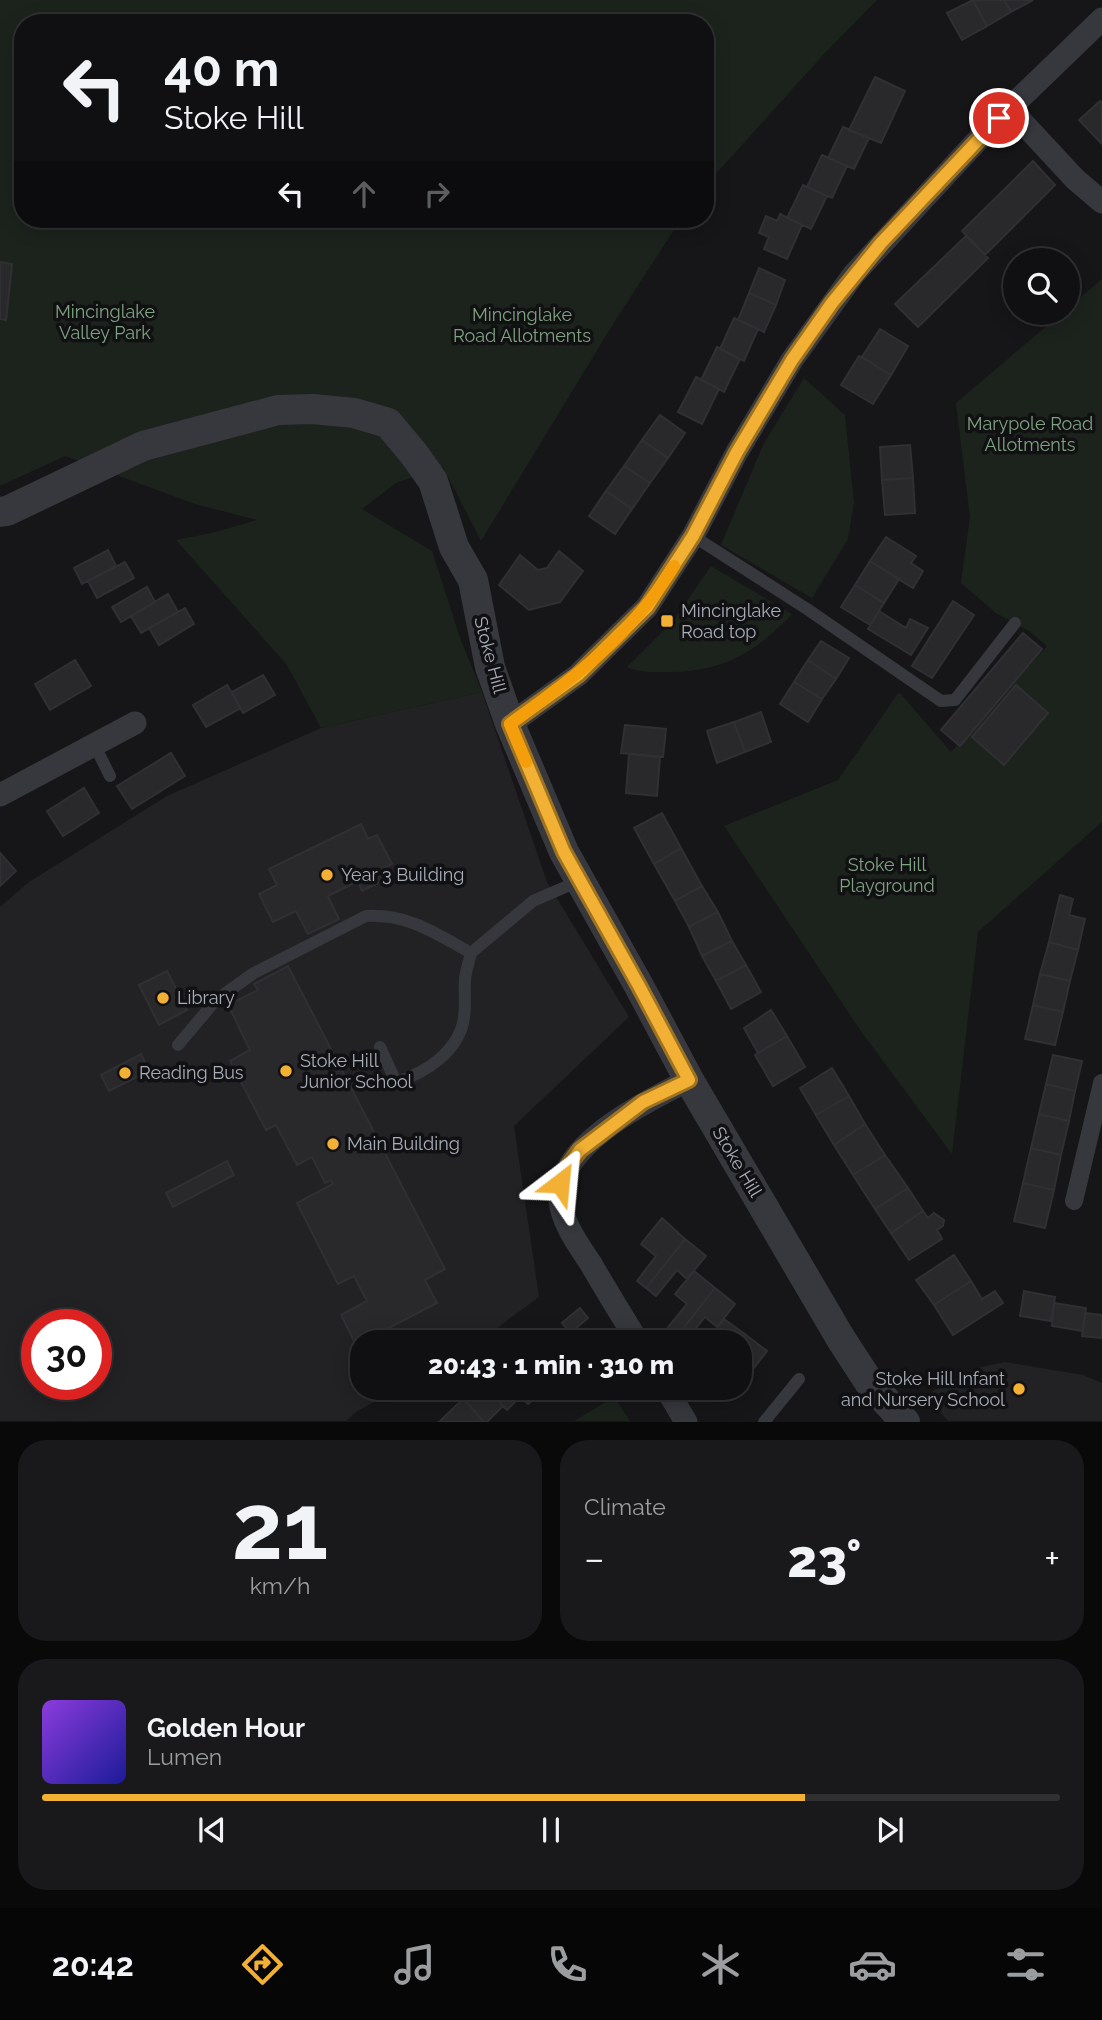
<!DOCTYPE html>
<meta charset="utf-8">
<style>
body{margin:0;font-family:Raleway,sans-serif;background:#19191b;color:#f1f3f6;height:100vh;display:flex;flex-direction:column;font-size:26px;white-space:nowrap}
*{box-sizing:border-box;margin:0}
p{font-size:23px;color:#9c9d9f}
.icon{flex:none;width:38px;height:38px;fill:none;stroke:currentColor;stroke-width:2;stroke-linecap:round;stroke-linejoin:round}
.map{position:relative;height:1422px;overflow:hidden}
.side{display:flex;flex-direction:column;gap:18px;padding:18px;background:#09090a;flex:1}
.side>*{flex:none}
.top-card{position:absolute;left:14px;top:14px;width:700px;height:214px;border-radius:28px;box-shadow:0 4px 18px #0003,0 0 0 2px #303032;background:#101012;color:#f1f3f6;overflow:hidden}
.buttons{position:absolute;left:1003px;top:248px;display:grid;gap:14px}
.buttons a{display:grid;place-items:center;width:77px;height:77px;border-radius:50%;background:#101012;box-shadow:0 4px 18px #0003,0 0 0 2px #303032;font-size:35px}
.speed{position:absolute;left:21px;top:1309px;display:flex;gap:14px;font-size:35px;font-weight:700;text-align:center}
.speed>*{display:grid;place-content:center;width:91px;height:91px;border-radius:50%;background:#101012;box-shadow:0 4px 18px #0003,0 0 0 2px #303032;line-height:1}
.speed .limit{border:10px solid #d22;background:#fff;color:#111}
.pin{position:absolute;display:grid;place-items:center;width:60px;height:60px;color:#fff;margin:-30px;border:4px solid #fff;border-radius:50%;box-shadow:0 2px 7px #0007}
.me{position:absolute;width:77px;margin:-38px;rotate:29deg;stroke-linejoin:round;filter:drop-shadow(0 0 5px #0008)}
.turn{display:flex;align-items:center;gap:24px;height:147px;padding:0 35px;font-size:32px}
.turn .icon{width:91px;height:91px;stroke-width:2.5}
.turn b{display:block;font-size:49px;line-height:60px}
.lanes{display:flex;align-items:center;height:66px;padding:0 35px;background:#0003;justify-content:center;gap:35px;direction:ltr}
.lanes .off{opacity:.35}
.big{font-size:52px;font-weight:800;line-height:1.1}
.side .tile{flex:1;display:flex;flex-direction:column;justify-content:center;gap:10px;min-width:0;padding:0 24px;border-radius:28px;background:#19191b}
.side .dial{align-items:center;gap:0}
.dial b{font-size:91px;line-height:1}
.song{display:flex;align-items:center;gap:21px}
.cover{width:84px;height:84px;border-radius:10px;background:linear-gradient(135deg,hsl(270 70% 55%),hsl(240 70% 35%))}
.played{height:7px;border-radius:4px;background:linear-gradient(90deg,#f2b134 75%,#303032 75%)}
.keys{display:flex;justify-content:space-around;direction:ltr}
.heat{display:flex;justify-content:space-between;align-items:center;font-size:38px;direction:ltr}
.side .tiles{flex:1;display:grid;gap:18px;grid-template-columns:1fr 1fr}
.tile:last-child{grid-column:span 2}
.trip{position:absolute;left:350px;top:1330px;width:402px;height:70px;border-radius:28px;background:#101012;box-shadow:0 4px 18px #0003,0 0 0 2px #303032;font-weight:800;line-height:70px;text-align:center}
.tab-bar{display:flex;height:112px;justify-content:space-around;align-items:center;background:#060607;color:#9c9d9f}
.tab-bar .icon{width:49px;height:49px}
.tab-bar .active{color:#f2b134}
.tab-bar b{font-size:32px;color:#f1f3f6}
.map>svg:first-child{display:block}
</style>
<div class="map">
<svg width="1102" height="1422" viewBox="0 0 1102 1422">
<rect width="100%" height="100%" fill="#161618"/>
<!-- built -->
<path fill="#222225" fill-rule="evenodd" d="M482 692 547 882 629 1017 514 1126 539 1297 478 1342H362V1388H399L356 1412 346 1421H0V907L29 882 167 796 321 728ZM37 1325H96V1384H37Z
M1005 1362 1083 1375 1102 1383V1421H948L925 1395 977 1368Z"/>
<!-- green -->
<path fill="#1c231d" d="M0 0H877L823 55 705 186V23H23V219H681L613 324 481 541 443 467 396 483 362 509 432 551 460 638 482 692 321 728 287 665 176 540 212 533 257 520 195 504 65 456 0 486Z
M1102 279V822L978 932 952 1154 863 1034 724 826 838 780 899 692 951 752 1047 646 1029 631 996 613 961 583 970 517 956 403 1062 313H1068V308Z
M804 378 845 415 854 503 848 539 812 598 721 545 763 445Z
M711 566 792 614C754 653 725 671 669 672 654 672 641 673 627 667L674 620Z
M614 1397 630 1421H574Z"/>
<!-- building -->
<path fill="#29292c" stroke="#303034" stroke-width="2" d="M973 0 987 26 962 40 947 13Z
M973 0H1004L1011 12 987 26Z
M1004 0H1033L1011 12Z
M875 77 905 91 881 143 849 130Z
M1100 101 1102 103V144L1079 120Z
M843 127 869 138 854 169 828 158Z
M822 155 847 166 832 198 807 187Z
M1033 161 1055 185 985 255 962 231Z
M803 185 827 196 811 229 787 218Z
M780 214 802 225 787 259 764 249 769 237 759 233 766 216 777 221Z
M966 236 988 258 918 327 895 304Z
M0 262 12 264 6 320 0 319Z
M759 268 785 280 776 305 749 293Z
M749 293 776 305 764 332 738 320Z
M734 318 758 329 744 361 720 349Z
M880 329 908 346 891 375 862 357Z
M717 347 740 359 724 392 701 380Z
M859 356 891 375 873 404 841 385Z
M696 377 719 389 702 424 678 412Z
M660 415 685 433 668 458 642 440Z
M642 440 668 458 650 483 624 466Z
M910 445 913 478 882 480 880 447Z
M624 466 650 483 632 509 606 491Z
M913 478 915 513 885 515 882 480Z
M606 491 632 509 615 534 589 516Z
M886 537 916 556 911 563 923 571 913 588 870 561Z
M108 550 116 566 82 584 74 568Z
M559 551 583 571 560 602 529 610 499 585 520 555 538 570 547 568Z
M870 561 899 579 884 603 855 585Z
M125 562 134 578 97 598 88 581Z
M855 585 884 603 870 625 841 607Z
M147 587 155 602 121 622 112 607Z
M168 594 178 612 141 633 131 616Z
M953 601 974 615 932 678 912 666Z
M185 608 194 624 159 645 149 628Z
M879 611 906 628 910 619 928 628 911 655 868 629Z
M1023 633 1042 649 960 746 941 730Z
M821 641 849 658 836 679 808 660Z
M75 660 91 686 50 710 35 684Z
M808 660 836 679 822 699 794 682Z
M263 675 275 695 243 713 232 692Z
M794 682 822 699 808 722 780 704Z
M227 685 241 708 206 727 193 705Z
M1016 685 1048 713 1004 765 972 737Z
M761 712 771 742 745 752 734 722Z
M734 722 745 752 717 763 707 731Z
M625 725 666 729 663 757 621 753Z
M171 753 185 776 132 809 117 786Z
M629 754 660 757 657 796 626 793Z
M84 788 99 813 63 836 47 811Z
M662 813 681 848 654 864 634 828Z
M361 824 368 839 377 835 392 864 381 870 385 880 362 891 358 881 328 896 339 919 308 934 296 911 273 922 259 894 277 885 269 869Z
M681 848 702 886 675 901 654 864Z
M0 853 16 871 0 886Z
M702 886 718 912 689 927 675 901Z
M1060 895 1073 899 1069 915 1085 919 1078 950 1049 942Z
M718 912 732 941 702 956 689 927Z
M732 941 746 965 716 981 702 956Z
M1049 942 1078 950 1070 981 1040 974Z
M746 965 761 992 731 1009 716 981Z
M288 966 445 1269 425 1280 437 1303 356 1345 341 1315 367 1301 354 1276 338 1284 297 1203 333 1184 331 1180 325 1183 312 1157 297 1165 276 1125 266 1130 230 1061 250 1050 228 1005 258 990 254 984Z
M167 971 187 1010 159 1025 139 985Z
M1040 974 1070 981 1063 1012 1033 1005Z
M1033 1005 1063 1012 1055 1045 1025 1039Z
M771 1010 787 1036 758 1053 744 1028Z
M787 1036 805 1067 773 1086 755 1055Z
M141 1054 149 1071 109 1091 101 1075Z
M1053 1055 1082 1061 1075 1091 1046 1084Z
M832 1068 849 1096 816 1115 800 1088Z
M1046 1084 1075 1091 1069 1121 1039 1114Z
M849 1096 865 1124 834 1145 816 1115Z
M1039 1114 1069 1121 1061 1155 1031 1148Z
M865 1124 885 1155 853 1175 834 1145Z
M1031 1148 1061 1155 1054 1190 1023 1183Z
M885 1155 908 1188 875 1209 853 1175Z
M227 1161 234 1175 173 1207 166 1193Z
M1023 1183 1054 1190 1045 1228 1014 1221Z
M908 1188 923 1211 891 1233 875 1209Z
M923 1211 928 1218 934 1213 944 1220 943 1226 937 1230 942 1239 909 1260 891 1233Z
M662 1218 685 1239 646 1288 637 1281 656 1256 641 1244Z
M685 1239 706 1256 687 1279 677 1270 656 1296 646 1288Z
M954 1255 971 1281 934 1305 916 1280Z
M694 1271 715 1288 674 1340 664 1332 687 1304 675 1294Z
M971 1281 982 1299 995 1291 1003 1303 953 1335 934 1305Z
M715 1288 735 1304 717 1327 705 1317 685 1342H676L674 1340Z
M1024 1291 1055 1297 1051 1321 1020 1316Z
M1054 1303 1086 1308 1083 1331 1052 1326Z
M580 1308 588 1318 570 1333 562 1323Z
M1085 1313 1102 1315V1338L1082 1336Z
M724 1319 746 1335 740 1342H706Z
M577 1331 588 1342H566Z
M746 1335 767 1351 747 1377 740 1372V1342Z
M468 1388H486L503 1406 487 1422H484L460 1395Z
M486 1388H513L521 1396 507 1410Z
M513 1388H542L543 1390 528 1404Z
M706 1388H721L715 1396Z
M463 1399 484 1422H439Z"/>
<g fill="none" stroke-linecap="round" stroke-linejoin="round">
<!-- service -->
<path stroke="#37383d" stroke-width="12" d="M693 536 807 609 941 701 955 700 1015 623
M94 744 110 776
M178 1045 216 1000 254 973 366 916C409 914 435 933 471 953L533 901 579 881
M380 1047 396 1082C426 1073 459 1051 464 1018 466 1004 464 992 465 979 466 970 469 961 471 953
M764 1422 799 1379"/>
<!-- pedestrian -->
<path stroke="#37383d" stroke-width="18" d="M1074 1201 1102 1083"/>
<!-- minor -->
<path stroke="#37383d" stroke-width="23" d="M1010 109 1075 179 1102 202
M510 724 578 675 647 607 693 536 737 452 792 360 854 274 989 128 1102 19
M0 795 135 723
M638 1342C622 1316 606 1290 591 1264 579 1246 566 1228 561 1207 548 1149 646 1101 689 1080
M666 1388 686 1422"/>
<!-- tertiary -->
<path stroke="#37383d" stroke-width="30" d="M0 512 7 511 143 446 278 410 313 409 354 413 388 423 414 454 433 481 454 547 473 580 490 667 510 724 564 852 639 986 689 1080 841 1339 869 1382 905 1422"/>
</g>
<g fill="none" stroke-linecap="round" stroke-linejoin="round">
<defs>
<path id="route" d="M560 1183 568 1166 580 1150 643 1102 689 1080 639 986 564 852 510 724 578 675 647 607 693 536 737 452 792 360 832 303 881 243 999 118"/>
</defs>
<!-- route casing -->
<use href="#route" stroke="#9d7322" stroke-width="18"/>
<!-- route -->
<use href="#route" stroke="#f2b134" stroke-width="12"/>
<!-- slow -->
<path stroke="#f59e0b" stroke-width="12" d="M526 762 510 724C575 677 631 636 674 566"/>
</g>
<!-- markers -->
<g fill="#f2b134" stroke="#111113" stroke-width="2.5">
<rect x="660" y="614" width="14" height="14" rx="3.5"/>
<circle cx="327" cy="875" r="7"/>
<circle cx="163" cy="998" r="7"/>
<circle cx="286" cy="1071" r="7"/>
<circle cx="125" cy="1073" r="7"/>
<circle cx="333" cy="1144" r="7"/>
<circle cx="1019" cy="1389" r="7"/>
</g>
<g text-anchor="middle" stroke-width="7" stroke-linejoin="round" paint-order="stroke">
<!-- park labels -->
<g font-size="18" fill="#7fa381" stroke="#111113">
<text x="105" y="318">Mincinglake<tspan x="105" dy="21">Valley Park</tspan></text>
<text x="522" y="321">Mincinglake<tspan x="522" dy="21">Road Allotments</tspan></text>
<text x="1030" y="430">Marypole Road<tspan x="1030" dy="21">Allotments</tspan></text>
<text x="887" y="871">Stoke Hill<tspan x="887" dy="21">Playground</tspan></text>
</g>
<!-- poi labels -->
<g font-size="18" fill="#a8adb8" stroke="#111113" text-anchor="start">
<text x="681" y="617">Mincinglake<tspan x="681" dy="21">Road top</tspan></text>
<text x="341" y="881">Year 3 Building</text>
<text x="177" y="1004">Library</text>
<text x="300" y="1067">Stoke Hill<tspan x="300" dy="21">Junior School</tspan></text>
<text x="139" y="1079">Reading Bus</text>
<text x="347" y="1150">Main Building</text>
<text x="1005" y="1385" text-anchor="end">Stoke Hill Infant<tspan x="1005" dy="21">and Nursery School</tspan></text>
</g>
<!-- street labels -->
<g font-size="18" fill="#a8adb8" stroke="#111113">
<text transform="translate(490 655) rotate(75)" y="6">Stoke Hill</text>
<text transform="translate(737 1162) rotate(59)" y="6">Stoke Hill</text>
</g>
</g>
</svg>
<div class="buttons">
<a><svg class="icon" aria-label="search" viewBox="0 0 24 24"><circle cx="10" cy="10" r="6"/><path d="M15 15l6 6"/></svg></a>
</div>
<div class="speed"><div class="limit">30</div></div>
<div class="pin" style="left:999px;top:118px;background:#d93025"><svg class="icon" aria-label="arrive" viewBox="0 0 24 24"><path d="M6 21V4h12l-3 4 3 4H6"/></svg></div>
<svg class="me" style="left:560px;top:1183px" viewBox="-20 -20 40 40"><path d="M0-17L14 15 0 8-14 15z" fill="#f2b134" stroke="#fff" stroke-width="4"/></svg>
<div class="trip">20:43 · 1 min · 310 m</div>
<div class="top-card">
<div class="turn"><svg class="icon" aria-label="left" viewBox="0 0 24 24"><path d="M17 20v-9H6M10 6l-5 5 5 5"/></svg><div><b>40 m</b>Stoke Hill</div></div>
<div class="lanes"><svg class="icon" aria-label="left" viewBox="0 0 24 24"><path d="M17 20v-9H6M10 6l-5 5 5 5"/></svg><svg class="icon off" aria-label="ahead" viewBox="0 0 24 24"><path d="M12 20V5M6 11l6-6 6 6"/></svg><svg class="icon off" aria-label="right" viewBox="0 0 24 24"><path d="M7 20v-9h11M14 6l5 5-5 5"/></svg></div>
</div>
</div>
<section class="side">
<div class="tiles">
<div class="tile dial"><b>21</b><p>km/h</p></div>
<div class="tile"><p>Climate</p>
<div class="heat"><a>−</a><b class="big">23°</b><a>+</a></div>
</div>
<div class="tile">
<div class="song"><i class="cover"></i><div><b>Golden Hour</b><p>Lumen</p></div></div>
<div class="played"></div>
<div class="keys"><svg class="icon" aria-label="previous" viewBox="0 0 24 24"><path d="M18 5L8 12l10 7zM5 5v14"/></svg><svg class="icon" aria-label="pause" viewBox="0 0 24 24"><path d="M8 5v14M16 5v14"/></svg><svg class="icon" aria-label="next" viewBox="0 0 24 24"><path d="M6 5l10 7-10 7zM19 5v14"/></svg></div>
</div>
</div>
</section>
<nav class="tab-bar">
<b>20:42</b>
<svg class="icon active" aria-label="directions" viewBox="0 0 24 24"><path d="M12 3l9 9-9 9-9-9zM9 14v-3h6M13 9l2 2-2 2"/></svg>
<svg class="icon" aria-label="music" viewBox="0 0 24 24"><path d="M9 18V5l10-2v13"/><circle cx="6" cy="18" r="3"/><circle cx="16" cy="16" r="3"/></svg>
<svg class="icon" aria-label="phone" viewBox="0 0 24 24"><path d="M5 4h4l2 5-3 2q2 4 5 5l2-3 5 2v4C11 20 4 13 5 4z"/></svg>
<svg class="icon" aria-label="climate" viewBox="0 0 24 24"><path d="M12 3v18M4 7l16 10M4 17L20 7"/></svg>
<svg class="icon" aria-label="car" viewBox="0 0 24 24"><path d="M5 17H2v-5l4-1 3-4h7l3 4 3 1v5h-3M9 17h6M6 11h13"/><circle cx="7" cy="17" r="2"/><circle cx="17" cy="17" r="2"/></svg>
<svg class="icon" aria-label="filters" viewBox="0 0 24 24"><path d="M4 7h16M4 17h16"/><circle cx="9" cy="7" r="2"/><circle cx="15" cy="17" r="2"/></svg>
</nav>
